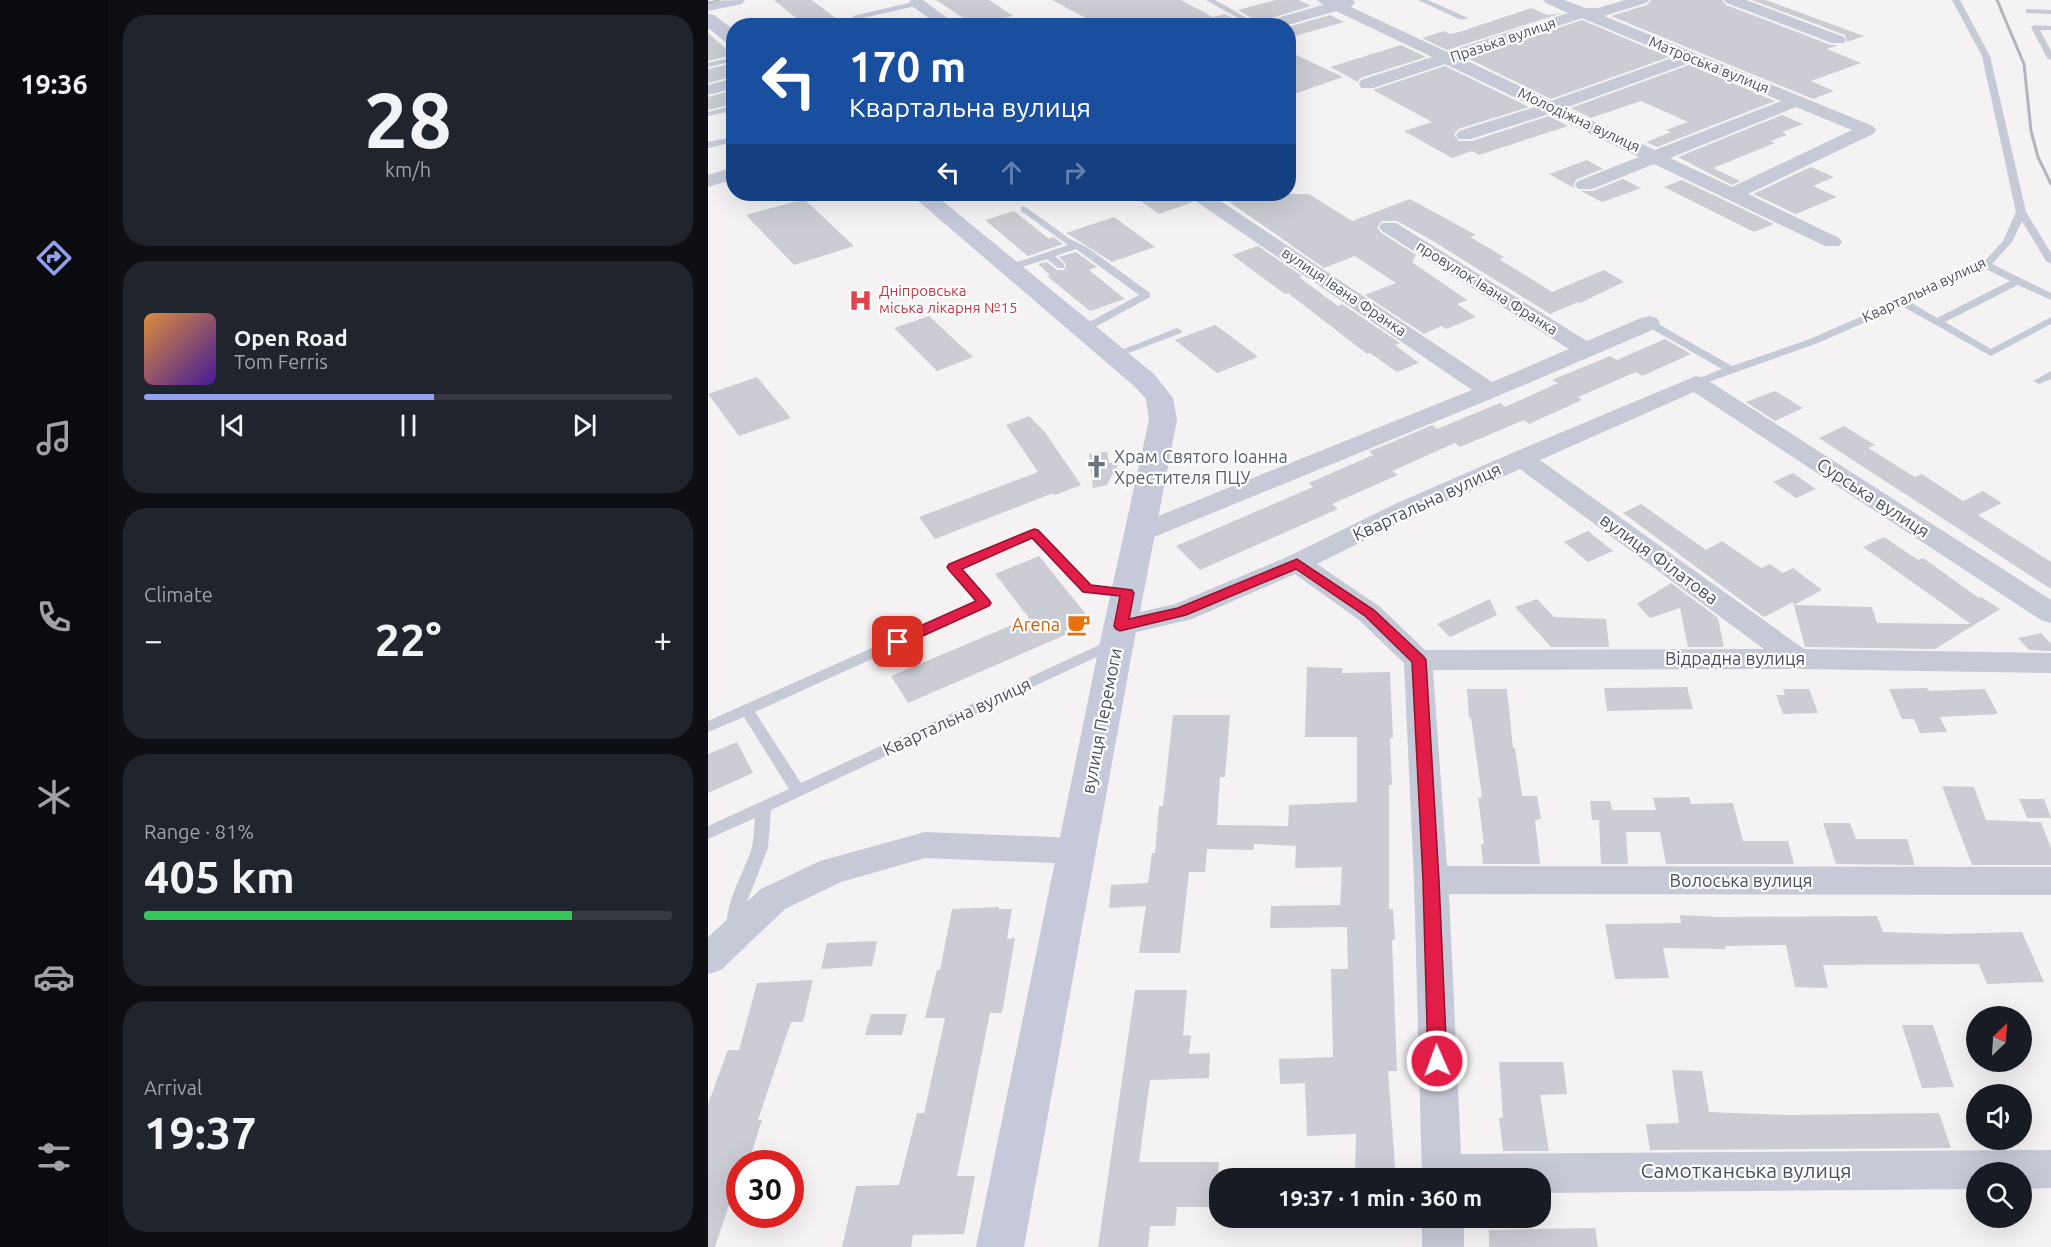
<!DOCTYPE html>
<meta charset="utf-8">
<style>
body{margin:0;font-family:Ubuntu,sans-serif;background:#20242c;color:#f1f3f6;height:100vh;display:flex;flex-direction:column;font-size:22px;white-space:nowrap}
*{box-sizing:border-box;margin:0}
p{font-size:20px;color:#9ea1a6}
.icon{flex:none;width:33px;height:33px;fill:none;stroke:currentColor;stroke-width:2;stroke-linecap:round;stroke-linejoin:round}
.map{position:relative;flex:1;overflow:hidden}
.panel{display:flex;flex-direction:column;gap:15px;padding:15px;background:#0d0f14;width:600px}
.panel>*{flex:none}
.hud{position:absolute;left:18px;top:18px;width:570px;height:183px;border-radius:24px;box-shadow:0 6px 24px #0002;background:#1a4fa0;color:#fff;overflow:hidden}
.needle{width:39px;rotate:25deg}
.buttons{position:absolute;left:1258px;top:1006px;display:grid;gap:12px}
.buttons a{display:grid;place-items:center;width:66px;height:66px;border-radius:50%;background:#171b24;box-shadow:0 6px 24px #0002;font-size:30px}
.speed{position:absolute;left:18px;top:1150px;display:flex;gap:12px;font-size:30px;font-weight:700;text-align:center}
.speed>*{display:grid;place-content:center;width:78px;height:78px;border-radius:50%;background:#171b24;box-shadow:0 6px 24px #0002;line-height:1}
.speed .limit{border:9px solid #d22;background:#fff;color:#111}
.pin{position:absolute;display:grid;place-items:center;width:51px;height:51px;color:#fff;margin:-26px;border-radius:12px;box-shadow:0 3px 9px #0006}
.me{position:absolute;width:66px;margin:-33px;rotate:358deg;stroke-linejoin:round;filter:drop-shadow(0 0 4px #0008)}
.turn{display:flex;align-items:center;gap:21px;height:126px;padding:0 24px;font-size:27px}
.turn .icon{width:78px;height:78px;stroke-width:2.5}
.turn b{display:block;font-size:42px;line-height:51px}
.lanes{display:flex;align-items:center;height:57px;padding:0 24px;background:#0003;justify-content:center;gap:30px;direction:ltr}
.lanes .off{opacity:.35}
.big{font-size:45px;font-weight:700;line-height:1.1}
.panel .widget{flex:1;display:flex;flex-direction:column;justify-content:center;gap:9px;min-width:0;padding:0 21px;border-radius:24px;background:#20242c}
.panel .dial{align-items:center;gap:0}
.dial b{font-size:78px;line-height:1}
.song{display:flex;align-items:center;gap:18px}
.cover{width:72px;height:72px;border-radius:9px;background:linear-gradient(135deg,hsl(30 70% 55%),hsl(260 70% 35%))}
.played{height:6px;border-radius:3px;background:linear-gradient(90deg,#92a0ed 55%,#363941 55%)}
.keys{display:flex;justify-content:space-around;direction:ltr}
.heat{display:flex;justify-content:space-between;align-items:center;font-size:33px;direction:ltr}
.charge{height:9px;border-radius:4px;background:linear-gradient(90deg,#34c759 81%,#363941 0)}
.trip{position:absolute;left:501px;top:1168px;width:342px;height:60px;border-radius:24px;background:#171b24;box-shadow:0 6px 24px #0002;font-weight:700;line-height:60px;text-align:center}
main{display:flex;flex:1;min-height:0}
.dock{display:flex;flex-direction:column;width:108px;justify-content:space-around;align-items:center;background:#090b0e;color:#9ea1a6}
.dock .icon{width:42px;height:42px}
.dock .selected{color:#92a0ed}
.dock b{font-size:27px;color:#f1f3f6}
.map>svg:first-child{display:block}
</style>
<main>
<nav class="dock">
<b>19:36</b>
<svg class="icon selected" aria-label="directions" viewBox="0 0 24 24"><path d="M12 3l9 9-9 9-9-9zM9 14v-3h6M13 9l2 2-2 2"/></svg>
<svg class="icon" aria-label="music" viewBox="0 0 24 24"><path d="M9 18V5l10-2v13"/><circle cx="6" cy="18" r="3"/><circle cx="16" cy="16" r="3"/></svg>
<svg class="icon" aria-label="phone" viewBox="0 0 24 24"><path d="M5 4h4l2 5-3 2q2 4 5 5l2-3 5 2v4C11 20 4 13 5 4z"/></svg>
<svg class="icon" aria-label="climate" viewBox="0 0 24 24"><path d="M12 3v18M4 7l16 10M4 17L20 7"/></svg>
<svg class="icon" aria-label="car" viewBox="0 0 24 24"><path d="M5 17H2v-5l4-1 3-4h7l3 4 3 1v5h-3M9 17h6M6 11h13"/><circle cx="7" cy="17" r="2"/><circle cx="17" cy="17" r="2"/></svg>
<svg class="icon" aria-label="filters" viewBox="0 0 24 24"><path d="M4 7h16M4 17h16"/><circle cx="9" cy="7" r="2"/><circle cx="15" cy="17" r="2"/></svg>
</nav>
<section class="panel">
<div class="widget dial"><b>28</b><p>km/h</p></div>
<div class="widget">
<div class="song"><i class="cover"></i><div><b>Open Road</b><p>Tom Ferris</p></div></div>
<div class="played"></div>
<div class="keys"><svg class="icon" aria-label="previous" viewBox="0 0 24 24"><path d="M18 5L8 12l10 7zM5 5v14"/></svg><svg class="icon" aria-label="pause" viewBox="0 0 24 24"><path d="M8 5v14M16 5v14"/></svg><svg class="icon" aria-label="next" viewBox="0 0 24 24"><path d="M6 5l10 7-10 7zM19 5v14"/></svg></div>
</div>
<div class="widget"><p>Climate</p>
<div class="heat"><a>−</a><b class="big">22°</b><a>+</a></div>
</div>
<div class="widget"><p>Range · 81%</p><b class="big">405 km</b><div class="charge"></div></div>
<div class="widget"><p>Arrival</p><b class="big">19:37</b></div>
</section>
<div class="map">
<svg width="1343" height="1247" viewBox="0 0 1343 1247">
<rect width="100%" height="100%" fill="#f4f2f2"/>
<!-- building -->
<path fill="#cccdd4" d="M66 0H104L134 23 130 26H98Z
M228 0H281L305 16 266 25Z
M344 0H473L505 17 517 14 539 26H496V22L483 26H384L383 21Z
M568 0H591L603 6 550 22 530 10Z
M943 0H1014L1018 5 1123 45H1131L1119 49 1153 63 1103 81 1126 91 1105 99 903 16 939 5Z
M1044 0H1058L1156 36 1139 42 1137 35Z
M823 8 840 15 854 13 739 50 714 38 736 31 742 34 751 32Z
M622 15 636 22 580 38V27Z
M874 20 961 57 843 99 759 58Z
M0 33 25 55 0 61Z
M693 45 718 57 652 78 650 82 622 67Z
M580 51 635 77 580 96Z
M26 63V76L0 83V69Z
M981 65 1067 101 949 147 938 142 963 132 958 130 980 122 933 101 883 118 863 108Z
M737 66 821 107 750 129 746 135 751 141H764L841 116 860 126 771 155 764 151 744 158 696 131 724 122 665 90Z
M26 90V104L0 110V97Z
M1074 115 1095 124 1074 132 1079 135 1062 141 1067 143 1005 168 1032 181 1024 185 970 157Z
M879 160 895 169 869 179 865 185 866 188 841 174Z
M1103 167 1126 177 1105 186 1129 197 1088 214 1045 194Z
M915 179 933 188 894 202 873 191H885Z
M974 180 1066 224 1046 232 956 187Z
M423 194H479L485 202 451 214Z
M510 194H601L644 221 702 199 768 235 762 237 796 257 791 259 844 292 896 270 916 282 872 303 870 302 842 314 720 238 689 221H674L669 227 672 232 708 255 704 262 759 300 749 304 768 317 738 329 733 326 716 334 657 295 688 283 647 256 616 268Z
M96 199 146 246 86 265 38 215Z
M306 211 341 239 345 237 355 244 320 256 277 220Z
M406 217 447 247 404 262 358 233Z
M550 246 594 276 591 277 630 306 634 304 692 343 687 345 711 363 689 372 662 353 659 354 580 293 577 294 524 255Z
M368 252 389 267 381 270 417 299 382 311 339 276 342 275 330 264 339 262 349 270H356L358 264 351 257Z
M221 316 265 357 229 371 186 328Z
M507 325 520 334 550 357 509 373 467 340Z
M957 339 983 354 934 376 928 372 870 397 874 400 821 424 816 420 752 447 747 443 684 471 690 475 624 504 630 509 492 570 468 546 605 487 601 483 665 455 661 451 670 448 724 425 729 429 792 403 797 407 850 383 844 380 902 356 909 360Z
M49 377 83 418 31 436 0 394Z
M1067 391 1095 408 1067 421 1038 402Z
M321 416 337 432 373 485 347 495 345 493 227 539 211 517 330 472 298 425Z
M1136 426 1167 445 1160 448 1207 477 1214 474 1255 501 1275 491 1294 503 1270 515 1343 562V589L1111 438Z
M399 452 401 463 412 461 399 485 385 488 381 454Z
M1085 473 1108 489 1088 498 1065 482Z
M933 504 998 550 1014 541 1053 568 1062 564 1075 573 1085 568 1114 590 1086 605 1164 607 1169 623 1263 624 1155 547 1176 537 1210 560 1215 558 1271 598 1273 597 1292 609 1227 649 1097 647 1085 602 1056 617 915 513Z
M880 531 905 551 880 562 856 542Z
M331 556 385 623 200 703 183 676 321 618 287 574Z
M963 583 1010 618 1016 647H980L972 608 942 618 929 604Z
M782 599 789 615 742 637 729 624Z
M829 599 846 617 898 619 901 647H843L807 607Z
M1333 633 1343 644V651L1321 650 1310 638Z
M599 667 635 668 634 673 682 672 685 738H682L684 785H681V909H685L687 940H684L689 1071H680L688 1179H647L648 1134 599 1136 597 1083 572 1084 571 1059 625 1057 623 969H640L639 927 562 928 563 906 632 905 634 867 587 868 588 846 546 844V850L499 849 497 872H481L472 953H431L438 906 401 908 403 885 440 883 444 853H447L451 806H455L465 715H522L517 777H512L509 825 580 826 581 805 649 802V737H597Z
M979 687 985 709 899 711 896 688Z
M1219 688 1221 691 1277 689 1290 714 1232 717 1239 732 1212 733 1206 719H1194L1181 689Z
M759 689H799L805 748H807L814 796H829L833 819 827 820 832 864H775L773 844H776L770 798 774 797 763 718H761Z
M1075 689H1101L1110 713 1075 714 1068 695H1077Z
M29 742 45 773 0 793V754Z
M1234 786 1266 787 1278 820 1333 822 1343 848V865H1264Z
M981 797 983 804 1025 803 1035 841H1080L1086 864H958L952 832H918L920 864H893L891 820H884L882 801H902L904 810H948L945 798Z
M1311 799H1336L1343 818H1319Z
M1115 823H1142L1148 839H1199L1207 865 1128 864Z
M291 907 290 909H304L299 939 307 938 294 1013H282L249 1176H267L256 1234 205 1235 203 1247H134L148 1186 191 1185 209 1113H216L237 1018H217L229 970H232L244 909Z
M972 915 1011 917 1169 916 1175 932 1239 934 1314 932 1336 982 1279 984 1271 964 1115 965 1120 988 1087 987 1078 945 1017 946 1018 949 955 948 961 978 907 979 897 924 973 923Z
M169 941 164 966 113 969 119 943Z
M105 980 95 1022H83L50 1120H54L40 1164H32V1172L7 1247H0V1104L20 1050H31L49 983Z
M427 990H479L475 1036 483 1035 481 1054 502 1053 501 1078 442 1080 431 1162H511L507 1207H469L467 1226H442L440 1247H390Z
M163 1014H199L194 1035H157Z
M1194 1025H1225L1246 1087 1214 1088Z
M791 1062H855L859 1094 832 1095 841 1151H795L791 1118H795Z
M964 1070 994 1071 1001 1112 1080 1115 1231 1113 1243 1148 942 1150 938 1124 971 1123Z
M887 1228 890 1247H781V1230Z"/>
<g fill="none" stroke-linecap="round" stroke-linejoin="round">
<!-- lane -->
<path fill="#c6cad6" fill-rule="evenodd" d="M498 0H507L553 26H544Z
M710 0H720L760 18 753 20Z
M1244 0H1252L1282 56 1318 212 1343 253V264L1338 261 1314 221 1304 242 1284 264 1343 293V300L1310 285 1237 322 1283 349 1343 317V324L1283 356 1194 306 1110 343 992 385H984V381L1014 369 937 325V321H945L1024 366 1102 339 1275 263 1295 241 1308 212 1274 56ZM1278 269 1302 281 1229 318 1202 302Z
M209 1 213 3 212 5 151 19 149 25 132 26 143 22 145 16Z
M1318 9 1343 10V14L1321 13H1318Z
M354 19 365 26H356L350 21Z
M1327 25 1343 26V30H1332L1343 51V60L1339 58 1323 27Z
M26 57V61L0 67V63Z
M20 107 26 109V116L18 112 0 116V112Z
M26 137V142L0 148V142Z
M316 206 362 239 380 248 442 293V297L380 331H372V327L431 295 368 249 347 256 356 264V268H350L339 259 304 270H298V266L360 245 313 211V207Z
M469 328 474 331 473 333 410 357 406 358 401 355Z
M1343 371V379L1331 384 1325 381Z
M326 529 330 530 383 585 419 589 426 593 424 596 374 592 324 539 254 568 281 600 283 603 281 606 47 712 93 783 402 640H412L414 643 412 646 63 810 60 848 40 899 33 931 27 933 21 931C12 913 37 869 43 851 46 840 46 828 47 818L0 839V826L81 789 36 717 0 732V721L267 602 241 570 240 567 241 564Z"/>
<!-- street -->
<path fill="#c6cad6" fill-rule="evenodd" d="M203 0H215L250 26H232L204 6 201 3Z
M609 0H645L647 3 643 7 739 52 860 13 838 3 835 0H856L877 8H890L917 0H941L938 3 896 16 1165 126 1168 130 1165 134 1040 194 1131 238 1134 242 1131 246H1117L946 164 884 189H870L867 185 870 181 931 157 841 114 763 139H751L748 135 751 131 827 107 737 64 665 88H653L651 84 653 80 724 57 628 11 576 26H550L551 23 615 5ZM874 18 967 57 843 101 753 58ZM981 63 1073 101 947 150 857 108ZM1088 107 1144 130 1024 187 962 158Z
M1016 0H1038L1136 37 1138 40 1136 43H1124L1019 3Z
M26 78V88L0 95V85Z
M26 167V179L0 187V175Z
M481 194H502L784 382 861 349 674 231 671 227 674 223H688L879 341 933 318 941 316 949 318 952 323 949 328 790 396 441 539 432 541 423 539 419 533 423 527 764 390 483 198Z
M988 376 996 378 1343 600V623L1333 620 986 392 832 460 1096 649 1343 653V673L1090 669 725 670 739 866 1343 867V895L741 894 753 1154 1343 1150V1188L1314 1189V1173H1269V1189L832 1193V1179H714L706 880 696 663 651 620 587 574 484 619 412 636 402 633 398 626 402 619 467 604 579 557 687 504 804 453ZM812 469 1056 649 717 650 671 606 609 564 705 516Z
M217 832 369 838 381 842 386 851 381 860 369 864 217 858 133 882 77 909 13 970 0 974V937L53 889 112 861Z
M714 1218H756V1247H714Z"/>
<!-- secondary -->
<path fill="#c5c9da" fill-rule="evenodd" d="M37 0 34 4 0 11V1Z
M0 14 6 15 26 30V44L19 43 0 28Z
M202 194H226L446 374 465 398 469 420 426 642 316 1247H268L392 642 441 420 438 399 426 386Z"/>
<!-- tram -->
<path stroke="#b4b5bc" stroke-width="1.5" d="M0 3 11 0"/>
<!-- rail -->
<path stroke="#b4b5bc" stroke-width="3" d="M1289 0 1316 64 1323 131 1330 157 1343 184"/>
</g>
<!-- route -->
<path fill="#e11d48" stroke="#92132f" stroke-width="1.5" d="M326 529 330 530 383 585 424 590 426 593 421 619 470 608 589 559 666 610 716 657 718 660 731 880 739 1061 736 1067 729 1069 723 1067 720 1061 715 880 704 662 657 616 588 569 478 615 412 631 408 629 406 626 412 596 375 592 324 538 254 569 281 600 283 603 281 606 195 645H185L183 642 185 638 268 601 241 570 239 567 241 564Z"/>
<!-- icons -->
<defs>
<symbol id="hospital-bare" viewBox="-9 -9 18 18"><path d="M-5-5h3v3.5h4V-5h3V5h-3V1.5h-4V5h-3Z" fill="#e0444e" stroke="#fff" stroke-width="2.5" paint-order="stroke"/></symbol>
<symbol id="church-bare" viewBox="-9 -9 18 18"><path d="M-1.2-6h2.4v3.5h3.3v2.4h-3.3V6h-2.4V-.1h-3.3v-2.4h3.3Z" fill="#6b7280" stroke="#fff" stroke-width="2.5" paint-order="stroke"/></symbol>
<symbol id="cafe-bare" viewBox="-9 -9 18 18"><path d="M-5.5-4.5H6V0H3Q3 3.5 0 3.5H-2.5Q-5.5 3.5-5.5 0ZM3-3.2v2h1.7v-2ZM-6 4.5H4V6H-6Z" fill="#e8710a" stroke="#fff" stroke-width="2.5" paint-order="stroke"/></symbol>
</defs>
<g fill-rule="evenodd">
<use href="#hospital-bare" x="136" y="284" width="33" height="33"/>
<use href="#church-bare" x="372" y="450" width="33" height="33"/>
<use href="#cafe-bare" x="354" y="608" width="33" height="33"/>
</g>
<g text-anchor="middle" stroke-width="4.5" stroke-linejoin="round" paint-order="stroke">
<!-- far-street labels -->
<g font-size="15" fill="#4a4f5f" stroke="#fff">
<text transform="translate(795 40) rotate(-19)" y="5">Празька вулиця</text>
<text transform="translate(1001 65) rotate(22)" y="5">Матроська вулиця</text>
<text transform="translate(871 120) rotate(25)" y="5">Молодіжна вулиця</text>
<text transform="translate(779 288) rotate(32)" y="5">провулок Івана Франка</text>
<text transform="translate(1216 290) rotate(-25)" y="5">Квартальна вулиця</text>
<text transform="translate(636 292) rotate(34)" y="5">вулиця Івана Франка</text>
</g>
<!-- far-health labels -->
<g font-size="15" fill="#be3a42" stroke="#fff" text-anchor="start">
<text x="171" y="296">Дніпровська<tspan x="171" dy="17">міська лікарня №15</tspan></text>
</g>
<!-- worship labels -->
<g font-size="18" fill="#5b616d" stroke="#fff" text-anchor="start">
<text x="406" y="463">Храм Святого Іоанна<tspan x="406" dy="21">Хрестителя ПЦУ</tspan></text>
</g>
<!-- street labels -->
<g font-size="18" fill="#4a4f5f" stroke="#fff">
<text transform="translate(1165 498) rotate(33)" y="6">Сурська вулиця</text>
<text transform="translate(719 502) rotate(-25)" y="6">Квартальна вулиця</text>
<text transform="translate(951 559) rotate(36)" y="6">вулиця Філатова</text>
<text x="1027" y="665">Відрадна вулиця</text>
<text transform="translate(249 717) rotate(-25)" y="6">Квартальна вулиця</text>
<text transform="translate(394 721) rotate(-79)" y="6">вулиця Перемоги</text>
<text x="1033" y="887">Волоська вулиця</text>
</g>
<!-- food labels -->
<g font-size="18" fill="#c56008" stroke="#fff" text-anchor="end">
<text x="352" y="631">Arena</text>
</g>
<!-- near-street labels -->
<g font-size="21" fill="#4a4f5f" stroke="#fff">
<text x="1038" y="1178">Самотканська вулиця</text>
</g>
</g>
</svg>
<div class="buttons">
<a><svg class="needle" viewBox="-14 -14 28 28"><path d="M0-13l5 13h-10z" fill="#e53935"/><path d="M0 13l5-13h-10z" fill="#9ea1a6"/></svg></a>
<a><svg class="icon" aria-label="sound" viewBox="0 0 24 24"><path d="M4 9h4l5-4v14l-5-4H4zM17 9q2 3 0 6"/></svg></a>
<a><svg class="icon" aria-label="search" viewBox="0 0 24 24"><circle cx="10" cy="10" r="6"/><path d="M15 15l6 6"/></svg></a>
</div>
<div class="speed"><div class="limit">30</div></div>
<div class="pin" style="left:190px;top:642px;background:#d93025"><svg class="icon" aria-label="arrive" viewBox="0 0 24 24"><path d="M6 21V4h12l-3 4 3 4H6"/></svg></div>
<svg class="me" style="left:729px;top:1061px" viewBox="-20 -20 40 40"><circle r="17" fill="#e11d48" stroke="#fff" stroke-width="3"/><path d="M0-11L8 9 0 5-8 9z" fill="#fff"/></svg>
<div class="trip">19:37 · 1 min · 360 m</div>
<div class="hud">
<div class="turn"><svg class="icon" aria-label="left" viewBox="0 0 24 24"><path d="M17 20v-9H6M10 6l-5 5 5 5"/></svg><div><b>170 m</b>Квартальна вулиця</div></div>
<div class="lanes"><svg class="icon" aria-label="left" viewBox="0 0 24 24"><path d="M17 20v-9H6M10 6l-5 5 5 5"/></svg><svg class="icon off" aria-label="ahead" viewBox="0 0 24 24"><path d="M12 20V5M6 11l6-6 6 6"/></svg><svg class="icon off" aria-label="right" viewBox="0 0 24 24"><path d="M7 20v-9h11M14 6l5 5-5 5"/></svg></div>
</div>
</div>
</main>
